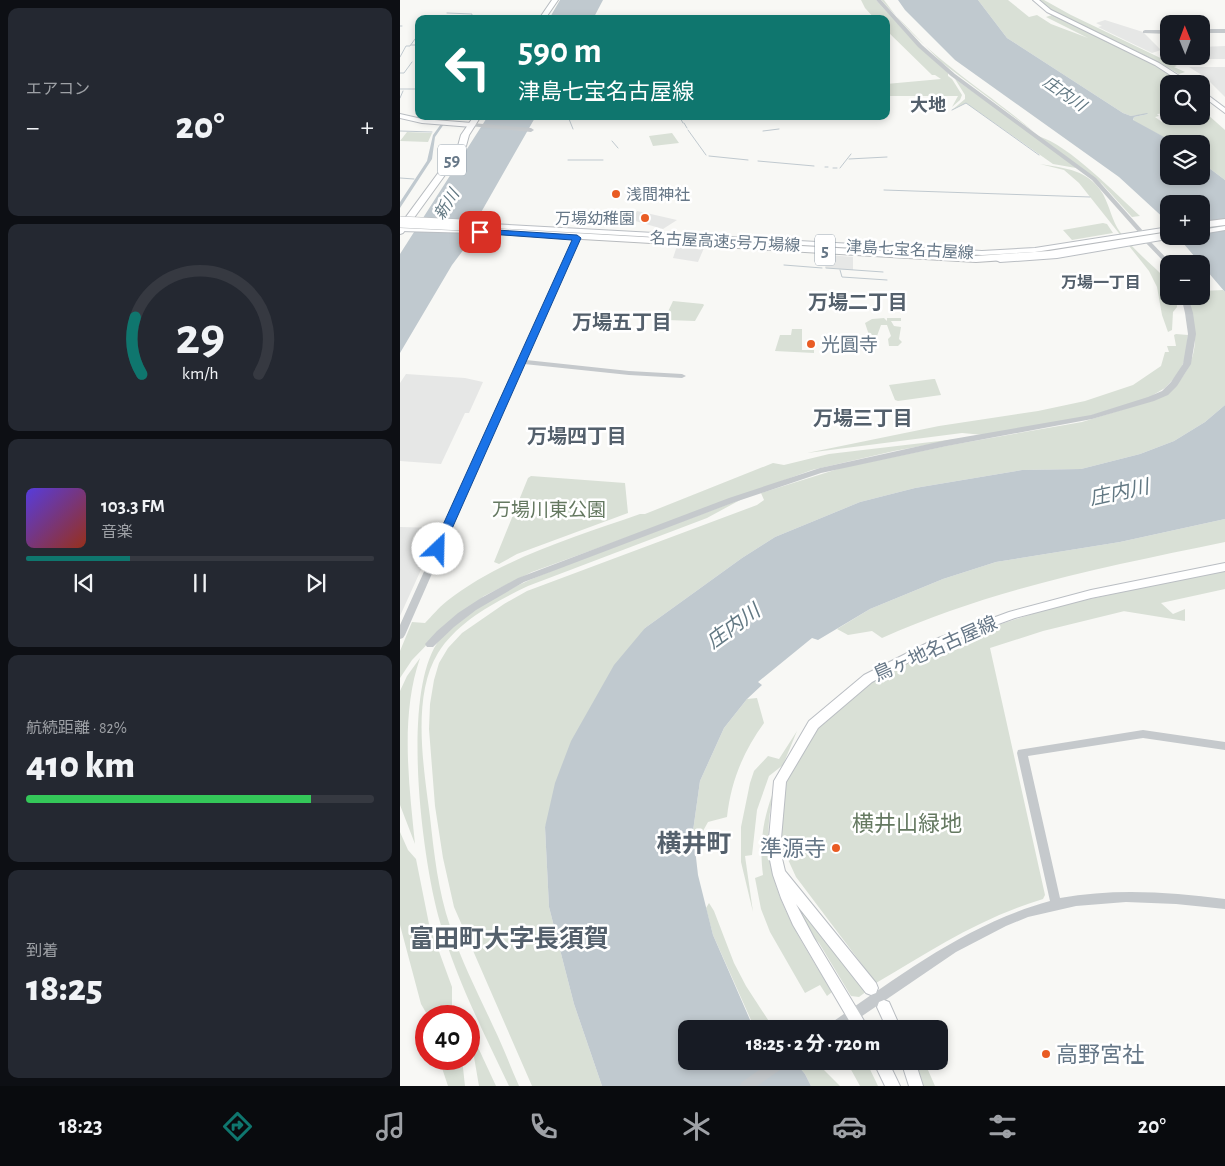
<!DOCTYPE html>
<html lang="ja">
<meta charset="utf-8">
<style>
body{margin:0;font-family:"Alegreya Sans","Noto Sans JP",sans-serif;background:#242831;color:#f1f3f6;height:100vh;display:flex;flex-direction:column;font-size:19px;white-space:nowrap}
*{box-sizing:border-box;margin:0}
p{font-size:16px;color:#9ea1a6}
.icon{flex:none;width:28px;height:28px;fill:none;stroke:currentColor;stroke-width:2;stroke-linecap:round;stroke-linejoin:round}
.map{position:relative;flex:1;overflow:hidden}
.details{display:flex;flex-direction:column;gap:8px;padding:8px;background:#0d0f14;width:400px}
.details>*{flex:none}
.guide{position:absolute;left:15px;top:15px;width:475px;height:105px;border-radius:10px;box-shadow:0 2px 8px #0003;background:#0f766e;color:#fff;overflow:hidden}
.needle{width:32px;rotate:359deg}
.buttons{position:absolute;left:760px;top:15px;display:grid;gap:10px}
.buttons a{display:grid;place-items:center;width:50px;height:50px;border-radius:10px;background:#171b24;box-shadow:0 2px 8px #0003;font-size:25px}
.speed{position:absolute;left:15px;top:1005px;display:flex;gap:10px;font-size:25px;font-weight:700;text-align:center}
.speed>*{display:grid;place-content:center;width:65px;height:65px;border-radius:50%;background:#171b24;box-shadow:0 2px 8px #0003;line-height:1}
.speed .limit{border:8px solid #d22;background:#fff;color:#111}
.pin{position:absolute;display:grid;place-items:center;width:42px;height:42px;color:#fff;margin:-21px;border-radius:10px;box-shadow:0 2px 8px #0006}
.me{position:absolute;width:55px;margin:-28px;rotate:24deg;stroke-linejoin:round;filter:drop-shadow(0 0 4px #0008)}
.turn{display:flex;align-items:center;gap:18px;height:105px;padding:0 20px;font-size:22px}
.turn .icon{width:65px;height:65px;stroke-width:2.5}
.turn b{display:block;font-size:35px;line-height:42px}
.big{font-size:38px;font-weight:800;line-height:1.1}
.details .widget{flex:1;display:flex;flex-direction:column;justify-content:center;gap:8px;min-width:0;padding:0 18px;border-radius:10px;background:#242831}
.details .dial{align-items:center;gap:0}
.dial svg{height:130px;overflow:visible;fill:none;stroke:#363941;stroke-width:7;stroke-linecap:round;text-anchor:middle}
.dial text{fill:#f1f3f6;stroke:none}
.song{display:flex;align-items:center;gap:15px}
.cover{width:60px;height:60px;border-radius:8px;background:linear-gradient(135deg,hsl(250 70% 55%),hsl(10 70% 35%))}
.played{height:5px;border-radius:2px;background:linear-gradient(90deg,#0f766e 30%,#363941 30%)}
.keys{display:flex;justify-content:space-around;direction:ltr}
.heat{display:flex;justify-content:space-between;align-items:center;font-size:28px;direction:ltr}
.charge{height:8px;border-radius:4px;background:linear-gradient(90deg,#34c759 82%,#363941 0)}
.trip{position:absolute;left:278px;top:1020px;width:270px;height:50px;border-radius:10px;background:#171b24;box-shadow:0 2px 8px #0003;font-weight:800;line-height:50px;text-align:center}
.dock{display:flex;height:80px;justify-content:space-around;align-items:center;background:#090b0e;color:#9ea1a6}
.dock .icon{width:35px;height:35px}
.dock .on{color:#0f766e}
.dock b{font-size:22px;color:#f1f3f6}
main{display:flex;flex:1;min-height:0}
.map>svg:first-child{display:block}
</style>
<main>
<section class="details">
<div class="widget"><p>エアコン</p>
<div class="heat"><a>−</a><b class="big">20°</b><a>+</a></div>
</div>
<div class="widget dial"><svg viewBox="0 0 100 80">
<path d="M14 69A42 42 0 1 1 86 69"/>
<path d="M14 69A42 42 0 0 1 10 34" stroke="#0f766e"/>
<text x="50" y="56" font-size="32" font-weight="700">29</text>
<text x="50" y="72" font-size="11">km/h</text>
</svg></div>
<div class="widget">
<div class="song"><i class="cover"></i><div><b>103.3 FM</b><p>音楽</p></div></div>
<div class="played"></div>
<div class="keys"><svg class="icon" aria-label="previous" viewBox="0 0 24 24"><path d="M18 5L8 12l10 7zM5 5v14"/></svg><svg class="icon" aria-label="pause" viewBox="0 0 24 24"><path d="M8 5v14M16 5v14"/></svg><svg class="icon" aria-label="next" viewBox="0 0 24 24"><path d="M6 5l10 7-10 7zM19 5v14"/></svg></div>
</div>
<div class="widget"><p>航続距離 · 82%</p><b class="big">410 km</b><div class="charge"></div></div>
<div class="widget"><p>到着</p><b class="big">18:25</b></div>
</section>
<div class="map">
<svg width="825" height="1086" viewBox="0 0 825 1086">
<rect width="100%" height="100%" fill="#f8f8f5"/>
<!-- built -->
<path fill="#e6e7e6" d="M705 20 743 32 761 50 752 53 698 27 702 26 696 23Z
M825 46V59H784L779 56H801V47Z
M789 67H825V97L805 77Z
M237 211 242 212 277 220 263 229 232 220 230 223H224L220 217 234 216Z
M277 246 304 248 298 262 273 258Z
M428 255 453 257V270L425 268Z
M6 374 65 378 83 382 69 413H65L41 464 0 461V383Z
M0 527 40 528 0 616Z"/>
<!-- green -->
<path fill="#d9e0d6" d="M461 0H476L518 46 548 73V76L552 79 562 95 560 100 552 107 558 96H486V84L541 79 535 75H532L486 30V19H475L465 8Z
M481 0H484C524 56 583 88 634 132L541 62Z
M578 0H608L629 17 637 15 651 24 688 38 636 12 646 17 652 15 770 72 772 75 765 78 774 76 780 84H769V113L757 114 759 116 755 117 762 122 807 114 825 130V180L801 162V144H777L733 121 734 117 748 114 731 116 723 113 607 38Z
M638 0H644L671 15 777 66 774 67 785 72 779 74C752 58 724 45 695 32 676 23 653 15 638 0Z
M555 79 671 162 676 168 653 164 566 103 552 110 565 99V95Z
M7 132 32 133 28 142 0 141Z
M272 133 279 143 253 146 249 136Z
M638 136C669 145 716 194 740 216L732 217 702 184Z
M640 164C665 168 689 170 703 194 710 207 712 221 720 232 734 251 753 265 769 282V296H776L777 307 773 312 772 330 768 332 762 315 757 287 749 271 679 183 664 170Z
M703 223 707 224 713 233 672 240 663 230Z
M823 290 825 292V405L805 422 774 441 740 454 681 469 622 470 515 488 460 502 375 537 342 558 245 628 145 827 149 907 174 1004 202 1086H132L54 907 43 858 35 806 29 729 30 704 34 680 39 663 48 648 62 633 104 604 127 591 357 505 364 500 361 493 441 468 551 445 682 422 757 399C781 386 796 363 795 335 794 322 789 309 787 296H801V291Z
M273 301 303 304 304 305 295 321 267 320 265 318Z
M484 318 487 321V318H501V321H491L494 326 501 327 499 339 502 342 498 346H489L488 339 491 336 487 325H481L477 336 469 335 465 323 472 319Z
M392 329H402V350H414V353L375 351 380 335H391Z
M776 334 788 335 785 359 779 373 765 388 748 398 683 418 584 435 562 433 407 453 539 426 638 411 685 401 733 385 761 366 765 352H769L767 346H776L774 335Z
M533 379H535L541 395 498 401 495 400 489 385Z
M565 438 494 451 412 470 132 572 84 596 47 624 12 660 0 678V651L12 622 25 623C32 616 39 607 47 601 102 558 175 537 240 514H245L373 463 384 465 429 454Z
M131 476 225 483 228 513 117 554 99 564 94 562 128 478Z
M342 499 307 518 128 586C95 602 58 621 38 653 11 697 24 769 30 817 34 853 38 891 50 926 61 961 78 993 93 1026 103 1046 110 1066 119 1086H109C84 1033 56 979 40 922 22 860 0 690 40 639 85 592 147 573 206 550 251 533 297 516 342 499Z
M825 519V542C709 566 591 589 482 638L472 631 448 635 437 629 470 609 543 579 596 562 720 542Z
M825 570V589L761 603 773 614 785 609V621L723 611 741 607 643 631 590 648 645 895 643 899C580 918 532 950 476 983L396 877 380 842 385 783 396 757 426 717 485 671 570 634 657 606Z
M20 658C0 716 9 784 15 844L0 805V691L7 676Z
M357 698 364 723C343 752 331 781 327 817L308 822 303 831H293L300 781 324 728 347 699Z
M397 731 383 765 369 776 357 810 352 855 345 856 353 912 341 862V827L350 783 354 771 368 756 379 759Z
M374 790C354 876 391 923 432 992L427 996 420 985 405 993 370 932 361 909 355 878 363 875C359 845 363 818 374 790Z
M0 832 8 850 16 859 29 924 52 987V1016H28L21 1004 0 925Z
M394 898 467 991 459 997 451 996 419 943 406 930 392 903Z
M309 903 314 911 334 963 346 986 374 1029H355L313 935 306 908Z
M69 1028 96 1086H79Z
M39 1059H62L65 1086H48Z
M394 1061H415L440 1086H411L405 1074Z
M458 1061H466L478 1086H460L449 1066Z
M514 1061H524L535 1086H522Z"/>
<!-- water -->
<path fill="#c0c9cf" d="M160 0H203L193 19H149Z
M498 0H578L607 38 723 113 731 116 747 113 748 114 734 117 733 120 777 144H769V176H801V162L825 180V292L777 236H801V204H769V227L765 223 768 222 719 177 555 60 505 10Z
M88 116H136L67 237 68 241 63 249H64L52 265 0 353V254Z
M41 124H44L35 137 32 159 0 208V202L27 161 33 135Z
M825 405V519L720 542 596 562 543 579 470 609 418 640 412 638 358 682 362 685 347 699 324 728 300 781 293 831 298 875 313 935 354 1029H286V1061H394L405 1074 411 1086H202L174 1004 149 907 145 827 155 783 171 741 214 665 245 628 342 558 375 537 460 502 515 488 622 470 681 469 740 454 774 441 805 422Z"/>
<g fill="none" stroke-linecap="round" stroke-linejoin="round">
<!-- stream -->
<path stroke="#c0c9cf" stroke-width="1" d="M47 13 72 14 71 19
M0 26H2
M11 45H19
M0 57 6 46H10L15 39
M0 73H4L12 62
M0 89H16
M0 98 3 91
M552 110 566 103 639 155
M279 116 283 123
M169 119 173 129
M284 123 287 128
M288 130 306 155
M0 131 32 132
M363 131 379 129
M212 141 218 148
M309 156 348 160
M449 159 487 157
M168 160H203
M358 161 414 166
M425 167H428
M433 168H437
M440 168 451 154
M0 178 14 179
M484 190 690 197
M384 265 422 268
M426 268 483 272
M440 270 442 277 487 280"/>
<defs>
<path id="secondary" d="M633 0H639L651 10 759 63 792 84H784L755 65 647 12Z
M801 90 825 108V113L801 95Z
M0 114 22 119 72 123 75 125 72 127 22 123 0 118Z
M73 223 582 251 635 248 769 227V231L635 252 582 255 76 227H73Z
M825 226V230L801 234V230Z
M0 227 76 229 80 231 76 233 0 231Z
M769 234V236H777L773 238 657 258 600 262 596 260 600 258 657 254Z
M825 563V571L691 598 615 618 540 645 472 682 418 728 386 782 380 850 385 871 476 983 478 988 476 993 471 995 466 993 396 904 414 938 469 1029H454L393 925 381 898 373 875 368 850 374 781 409 721 464 675 533 640 609 612 691 590Z
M484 1000 489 1002 501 1029H487L477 1007 479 1002Z
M473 1061H488L500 1086H485Z
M501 1061H515L523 1086H509Z"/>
<path id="primary" d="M152 0H158L145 19H139Z
M74 116H81L69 135 66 146 3 233 0 234V225L58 146 61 135Z"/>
<path id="motorway" d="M825 219V225L801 228V222Z
M67 227 576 256 649 251 769 232V236H773L649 257 576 262 63 232 62 230 63 228Z"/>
</defs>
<!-- secondary casing -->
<use href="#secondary" stroke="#babec3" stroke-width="2"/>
<!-- primary casing -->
<use href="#primary" stroke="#b8bcc0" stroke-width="2"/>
<!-- motorway casing -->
<use href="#motorway" stroke="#b8bbbe" stroke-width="2"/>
<!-- tertiary -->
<path fill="#c5c9cc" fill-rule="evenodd" d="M476 0H481L522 45 555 74 696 178 744 232V234H740L692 180 551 76 518 47Z
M801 29H825V33H801Z
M745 30H769V34L743 33V31Z
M72 123 131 128 134 130 131 132 70 126V124Z
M177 236 180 238 126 360 229 371 282 374 286 376 282 378 229 375 124 364 5 635 3 638 0 639V625L174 238Z
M747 239 749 240 772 264H769V266L767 265 745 242 744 241Z
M781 296H788L793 313 796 334 791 364 777 386 768 395 754 401 692 419 547 446 421 473 335 502 124 582 76 610 54 627 33 647H27L25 644 37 631 58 613 81 598 118 578 329 498 420 468 547 440 691 415 748 397 762 391 771 382 783 364 788 334 785 313Z
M743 730 825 742V750L743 738 628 756 660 898C715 888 770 892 825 899V909L776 904 726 902 676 906 628 917 606 926 556 952 443 1029H426L428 1025C498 977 566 924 650 901L617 753 618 750Z
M372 1061H389L387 1065 357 1086H340L342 1082Z"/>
<!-- secondary -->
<use href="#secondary" fill="#fff" fill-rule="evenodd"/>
<!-- primary -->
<use href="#primary" fill="#fff" fill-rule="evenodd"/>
<!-- motorway -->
<use href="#motorway" fill="#fff" fill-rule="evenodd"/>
<defs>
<path id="motorway-bridge" d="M0 222 83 226"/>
</defs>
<!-- motorway-bridge casing -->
<use href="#motorway-bridge" stroke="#b8bbbe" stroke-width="12" stroke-linecap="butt"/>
<!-- motorway-bridge -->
<use href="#motorway-bridge" stroke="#fff" stroke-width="11"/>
</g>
<!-- route -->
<path fill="#1a73e8" stroke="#114b97" d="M80 229 177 235 181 238 43 549 38 553 32 549 172 240 76 233 75 232Z"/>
<!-- markers -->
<g fill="#e95c24" stroke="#fff" stroke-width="2">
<circle cx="216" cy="194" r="5"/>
<circle cx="245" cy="218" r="5"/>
<circle cx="411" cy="344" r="5"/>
<circle cx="436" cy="848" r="5"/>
<circle cx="646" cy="1054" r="5"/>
</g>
<g text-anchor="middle" stroke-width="5" stroke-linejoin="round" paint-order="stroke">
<!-- far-water labels -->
<g font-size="16" font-style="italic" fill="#627883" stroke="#fff">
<text transform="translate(665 93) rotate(35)" y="6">庄内川</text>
<text transform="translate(46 204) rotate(-58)" y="6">新川</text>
</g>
<!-- far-poi labels -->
<g font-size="16" fill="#667787" stroke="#fff" text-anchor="start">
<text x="226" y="200">浅間神社</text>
<text x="235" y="224" text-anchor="end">万場幼稚園</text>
</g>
<!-- far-street labels -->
<g font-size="16" fill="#667787" stroke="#fff">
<text transform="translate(325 241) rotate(3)" y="6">名古屋高速5号万場線</text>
<text transform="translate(510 249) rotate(3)" y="6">津島七宝名古屋線</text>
</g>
<!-- far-neighbourhood labels -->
<g font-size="16" font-weight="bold" fill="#54606c" stroke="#fff">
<text x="701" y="288">万場一丁目</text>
</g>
<!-- far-quarter labels -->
<g font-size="18" font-weight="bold" fill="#54606c" stroke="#fff">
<text x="528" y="111">大地</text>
</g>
<!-- shield labels -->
<g fill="#fff" stroke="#94a0ab" stroke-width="1">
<rect x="38" y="144.5" width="28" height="31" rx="4"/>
<rect x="415" y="234.5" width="20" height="31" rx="4"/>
</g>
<g font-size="18" font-weight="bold" fill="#667787">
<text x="52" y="166">59</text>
<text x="425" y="256">5</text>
</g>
<!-- poi labels -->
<g font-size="19" fill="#667787" stroke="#fff" text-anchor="start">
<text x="421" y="351">光圓寺</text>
</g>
<!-- park labels -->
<g font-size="19" fill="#657961" stroke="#fff">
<text x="149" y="516">万場川東公園</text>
</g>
<!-- street labels -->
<g font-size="19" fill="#667787" stroke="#fff">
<text transform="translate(535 648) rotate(-24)" y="7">鳥ヶ地名古屋線</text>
</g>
<!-- neighbourhood labels -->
<g font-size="20" font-weight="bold" fill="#54606c" stroke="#fff">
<text x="458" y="309">万場二丁目</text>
<text x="222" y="329">万場五丁目</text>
<text x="463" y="425">万場三丁目</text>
<text x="177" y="443">万場四丁目</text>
</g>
<!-- water labels -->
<g font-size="20" font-style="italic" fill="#627883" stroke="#fff">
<text transform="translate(719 492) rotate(-12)" y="7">庄内川</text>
<text transform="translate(333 626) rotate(-36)" y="7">庄内川</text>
</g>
<!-- near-park labels -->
<g font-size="22" fill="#657961" stroke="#fff">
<text x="507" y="831">横井山緑地</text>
</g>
<!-- near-poi labels -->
<g font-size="22" fill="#667787" stroke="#fff" text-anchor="end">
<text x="426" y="856">準源寺</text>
<text x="656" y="1062" text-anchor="start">高野宮社</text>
</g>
<!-- near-quarter labels -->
<g font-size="25" font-weight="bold" fill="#54606c" stroke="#fff">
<text x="294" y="852">横井町</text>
<text x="109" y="947">富田町大字長須賀</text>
</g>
</g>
</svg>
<div class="buttons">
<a><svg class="needle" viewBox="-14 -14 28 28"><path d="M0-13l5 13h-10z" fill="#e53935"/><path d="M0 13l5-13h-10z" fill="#9ea1a6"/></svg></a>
<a><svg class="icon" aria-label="search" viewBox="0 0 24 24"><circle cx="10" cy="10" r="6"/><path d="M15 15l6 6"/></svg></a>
<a><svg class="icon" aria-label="layers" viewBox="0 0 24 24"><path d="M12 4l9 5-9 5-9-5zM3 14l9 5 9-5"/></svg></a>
<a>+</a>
<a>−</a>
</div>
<div class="speed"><div class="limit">40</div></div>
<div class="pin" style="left:80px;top:232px;background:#d93025"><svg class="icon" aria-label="arrive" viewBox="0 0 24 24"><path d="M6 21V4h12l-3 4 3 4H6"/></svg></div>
<svg class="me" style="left:38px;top:549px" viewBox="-20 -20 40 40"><circle r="19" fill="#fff"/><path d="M0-13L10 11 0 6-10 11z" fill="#1a73e8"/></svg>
<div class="trip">18:25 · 2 分 · 720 m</div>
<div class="guide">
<div class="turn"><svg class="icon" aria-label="left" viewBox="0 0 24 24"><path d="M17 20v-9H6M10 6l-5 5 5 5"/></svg><div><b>590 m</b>津島七宝名古屋線</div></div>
</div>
</div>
</main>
<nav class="dock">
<b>18:23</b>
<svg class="icon on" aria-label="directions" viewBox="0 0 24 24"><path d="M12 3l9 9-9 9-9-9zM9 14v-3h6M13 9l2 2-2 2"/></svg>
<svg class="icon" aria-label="music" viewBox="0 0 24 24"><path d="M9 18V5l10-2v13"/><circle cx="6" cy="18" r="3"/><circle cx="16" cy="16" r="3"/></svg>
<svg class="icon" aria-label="phone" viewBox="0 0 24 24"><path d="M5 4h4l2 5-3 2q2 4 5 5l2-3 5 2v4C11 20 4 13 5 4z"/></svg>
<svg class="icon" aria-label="climate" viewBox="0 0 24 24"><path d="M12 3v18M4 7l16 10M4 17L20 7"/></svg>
<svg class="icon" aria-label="car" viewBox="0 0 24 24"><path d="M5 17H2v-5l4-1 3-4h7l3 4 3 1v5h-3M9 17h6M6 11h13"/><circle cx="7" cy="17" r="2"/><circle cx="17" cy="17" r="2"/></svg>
<svg class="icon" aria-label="filters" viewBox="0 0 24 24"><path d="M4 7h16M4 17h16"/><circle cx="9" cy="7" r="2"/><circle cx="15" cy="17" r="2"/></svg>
<b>20°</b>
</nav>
